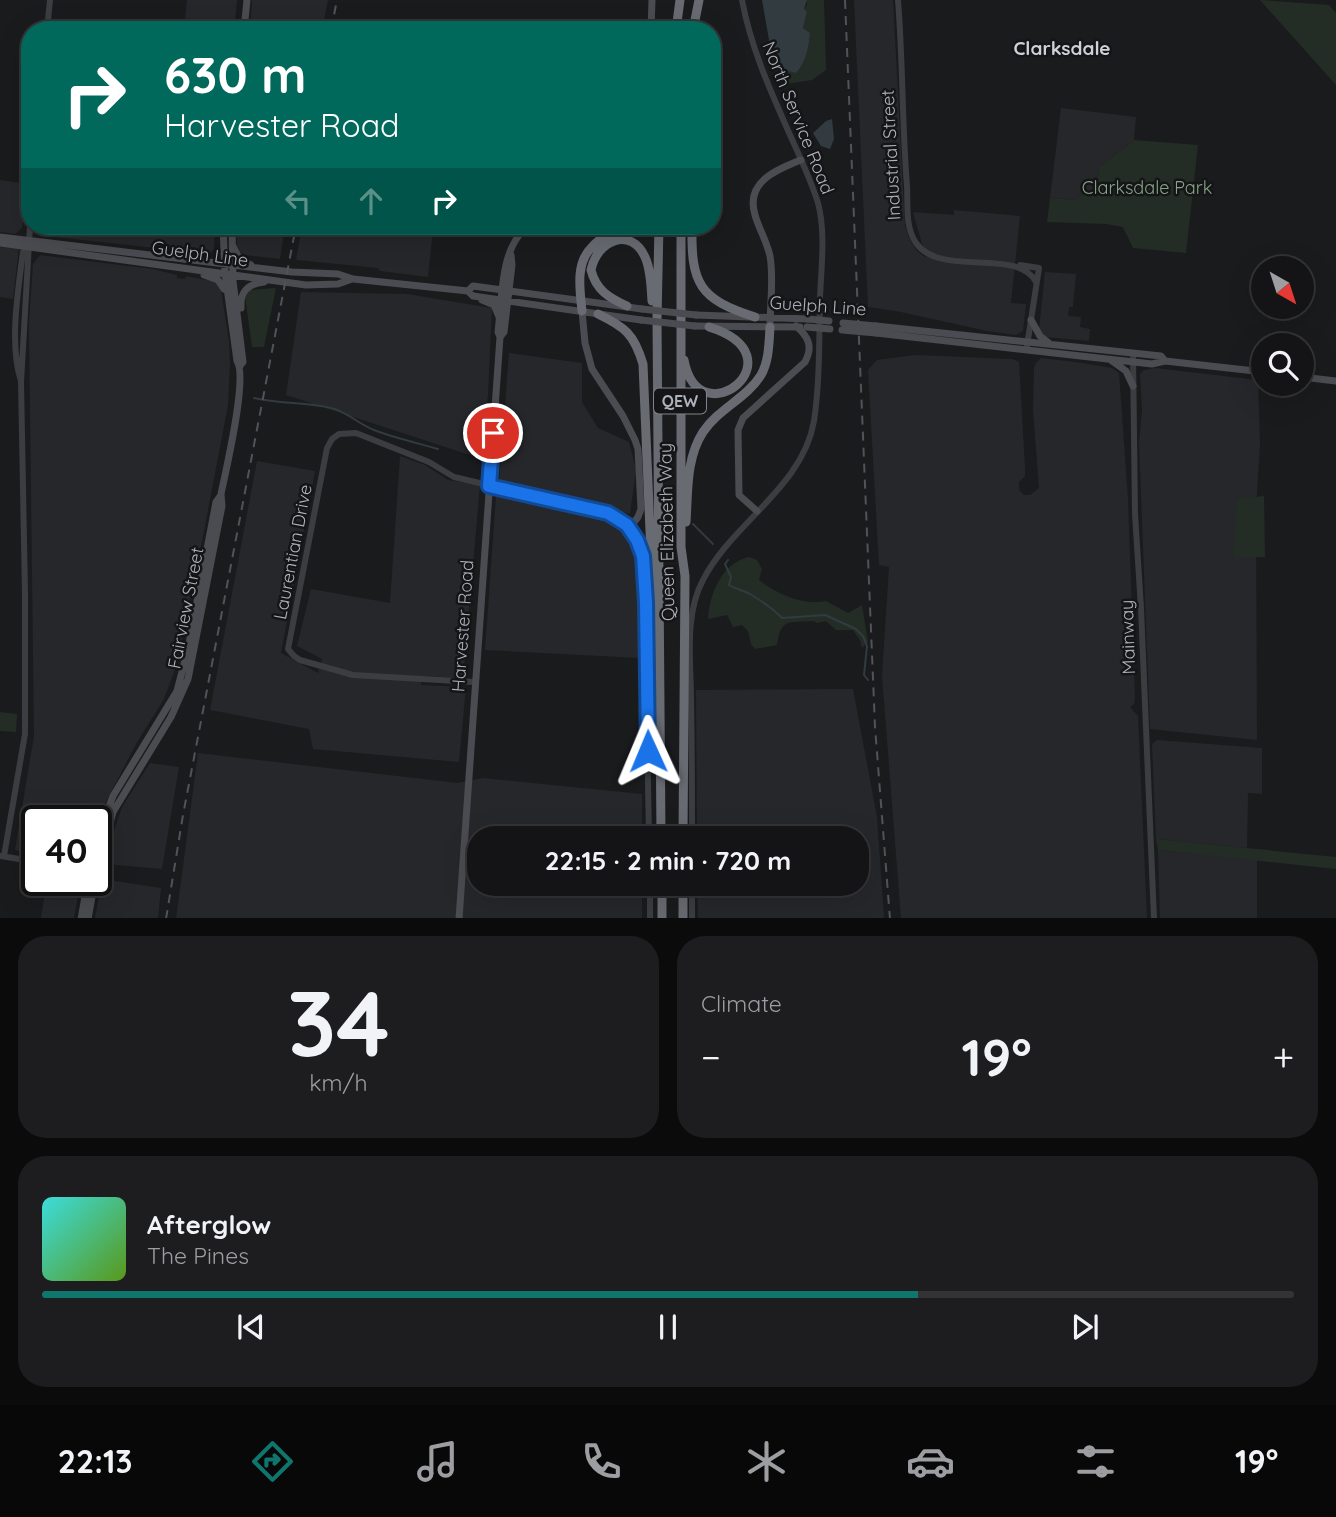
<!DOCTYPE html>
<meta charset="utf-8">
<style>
body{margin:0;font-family:Quicksand,sans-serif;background:#1d1d1f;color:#f1f3f6;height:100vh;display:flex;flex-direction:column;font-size:26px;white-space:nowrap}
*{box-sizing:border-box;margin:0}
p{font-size:23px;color:#9d9ea1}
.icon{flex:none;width:38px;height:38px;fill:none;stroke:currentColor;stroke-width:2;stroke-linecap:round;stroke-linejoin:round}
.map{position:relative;height:918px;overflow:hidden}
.details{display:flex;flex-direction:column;gap:18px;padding:18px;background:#0b0b0c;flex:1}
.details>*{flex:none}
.guide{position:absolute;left:21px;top:21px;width:700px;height:214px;border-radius:28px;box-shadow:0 7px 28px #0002,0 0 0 2px #333335;background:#00695c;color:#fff;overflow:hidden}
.needle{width:46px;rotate:141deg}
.controls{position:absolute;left:1251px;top:256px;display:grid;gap:14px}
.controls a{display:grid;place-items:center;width:63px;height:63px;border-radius:50%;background:#141416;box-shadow:0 7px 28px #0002,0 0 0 2px #333335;font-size:35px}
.speed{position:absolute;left:21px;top:805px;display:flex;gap:14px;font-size:35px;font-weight:700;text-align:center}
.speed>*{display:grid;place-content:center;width:91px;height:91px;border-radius:50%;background:#141416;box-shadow:0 7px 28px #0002,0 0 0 2px #333335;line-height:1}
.speed .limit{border:4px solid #111;border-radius:10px;background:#fff;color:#111}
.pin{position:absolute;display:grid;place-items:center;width:60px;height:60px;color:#fff;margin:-30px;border:4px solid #fff;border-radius:50%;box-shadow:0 2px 7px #0007}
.me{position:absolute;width:77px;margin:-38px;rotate:359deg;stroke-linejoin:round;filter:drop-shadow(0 0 5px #0008)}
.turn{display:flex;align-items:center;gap:24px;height:147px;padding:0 28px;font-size:32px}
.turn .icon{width:91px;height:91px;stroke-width:2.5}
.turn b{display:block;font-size:49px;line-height:60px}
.lanes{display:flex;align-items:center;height:66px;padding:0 28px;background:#0003;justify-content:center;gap:35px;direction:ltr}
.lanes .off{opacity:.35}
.big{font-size:52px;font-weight:800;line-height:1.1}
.details .widget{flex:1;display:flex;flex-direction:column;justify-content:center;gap:10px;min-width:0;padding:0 24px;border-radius:28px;background:#1d1d1f}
.details .dial{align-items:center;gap:0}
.dial b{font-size:91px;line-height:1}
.song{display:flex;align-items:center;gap:21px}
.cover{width:84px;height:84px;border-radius:10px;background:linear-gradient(135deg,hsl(180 70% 55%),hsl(90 70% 35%))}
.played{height:7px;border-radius:4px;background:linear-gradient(90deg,#0f766e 70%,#333335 70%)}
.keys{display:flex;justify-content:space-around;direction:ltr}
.heat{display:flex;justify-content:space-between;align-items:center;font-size:38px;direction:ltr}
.details .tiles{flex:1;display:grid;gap:18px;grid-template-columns:1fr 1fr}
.widget:last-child{grid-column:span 2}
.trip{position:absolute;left:467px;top:826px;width:402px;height:70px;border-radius:28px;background:#141416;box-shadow:0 7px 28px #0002,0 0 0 2px #333335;font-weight:800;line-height:70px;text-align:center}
.dock{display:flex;height:112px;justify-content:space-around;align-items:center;background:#080809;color:#9d9ea1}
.dock .icon{width:49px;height:49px}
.dock .current{color:#0f766e}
.dock b{font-size:32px;color:#f1f3f6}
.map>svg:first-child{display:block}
</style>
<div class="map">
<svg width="1336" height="919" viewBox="0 0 1336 919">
<rect width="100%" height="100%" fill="#1a1b1d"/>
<!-- built -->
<path fill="#26272a" d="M187 0H237L234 30H184Z
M252 0H328L322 30H250Z
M854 0H893L905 225 909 238 916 250 926 258 913 212 954 215V210L1020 216 1011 303 1026 304 1023 331 1016 335 987 331 896 311 868 307Z
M1061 108 1136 117 1134 140 1099 167 1097 182 1076 200 1050 198Z
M0 180 29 184 22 228 15 234 0 232Z
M37 226H215L214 248 210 254 46 236 41 233Z
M236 226H285L280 259 244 255 240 252 237 244Z
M302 226H396L433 229 428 277 380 271 378 268 296 260Z
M0 247 19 248 13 299 0 297Z
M40 255 153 269 177 275V278L185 279 186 276 216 282 221 290 229 341 230 364 228 405 204 531 176 667 164 699 136 744 96 821H37V854L15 850 34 736 29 323 33 264Z
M1045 272 1076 274 1073 307H1069L1068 316 1081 317 1080 327 1090 329 1089 341 1046 337 1039 330Z
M301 292 407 294 492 308 488 394 482 459 286 395Z
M509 353 582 363V402L598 428 629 442 636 470 630 514 499 482Z
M915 355 1012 359 1019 362 1025 468V476L1019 482V490L1024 495H1030L1039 488 1033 410 1034 368 1036 363 1041 358 1083 363 1112 368 1119 373 1128 499 1135 698 1134 704 1130 707 1138 716 1147 918H901L882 676 889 567 879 565 868 370 877 360Z
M1155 368 1258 380 1260 443 1256 508 1257 740 1150 729 1139 443 1142 410 1140 374 1144 370Z
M400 456 425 465 448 480 480 485 463 678 421 676V685L466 687 459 762 313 749 309 729 210 710 257 461 315 471 281 653 318 673 322 659 297 646 311 589 390 603Z
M500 494 597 517 609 521 623 532 635 554 637 568 640 658 485 650 496 496Z
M853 689 877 817 884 918H698L697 884H858V838H697L696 690Z
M1157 740 1262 748V794L1248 793 1247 848 1156 839 1152 744Z
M198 753 458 783 483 778 642 794V838H480V884H642V918L176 919Z
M150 763 179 767 162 869 105 864 107 852 122 807Z
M1158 850 1257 860V918H1160Z
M102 879 161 888 158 918H95Z
M47 880H81L74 918H41Z"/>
<!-- green -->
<path fill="#242d25" d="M807 0H824L826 70 812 80 787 84 782 80 771 51 778 53 779 67 796 73C806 64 809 47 810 33L803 28 807 13 804 9 807 5Z
M1260 0 1329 5 1336 13V85Z
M1134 140 1198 145 1186 253 1133 248 1123 227 1106 224 1047 222 1050 198 1076 200 1097 182 1099 167Z
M276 288 264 347H252L245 296 249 290Z
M1264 496 1265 557H1233L1237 499Z
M749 557 757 560 762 569 759 580C777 594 803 606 826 601L848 613 862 605 868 642 862 648 860 640 853 630H836L826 621 817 623 814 621C789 623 781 617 777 645L755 649 751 644 748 631 742 625 733 627 727 615 708 619C710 593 721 564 749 557Z
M0 712 17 714 16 732 0 731Z
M1156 839 1336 857V869L1158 850Z"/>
<!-- water -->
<path fill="#313b40" d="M762 0H807L804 9 807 12 803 28 810 33C809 47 806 63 796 73L780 69 778 53 768 48 769 40Z
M832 119 834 139 830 149 821 146 813 133 826 121Z"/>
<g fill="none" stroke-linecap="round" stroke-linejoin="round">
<!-- stream -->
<path stroke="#313b40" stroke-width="2" d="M254 398C280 404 306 402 331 408 348 412 358 424 374 430 395 438 417 443 438 449
M693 524 713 544
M728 560 725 564 731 577 729 585C735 589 743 590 750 594 762 601 772 608 782 618L825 615 856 629 863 636 867 646 864 675 868 680"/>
<!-- tertiary -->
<path stroke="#3c3d41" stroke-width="6" d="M898 0C903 62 902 124 907 186 908 205 905 227 916 243 940 278 1019 247 1036 282
M47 30 50 0
M1020 265 1039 268 1027 346
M1133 353 1135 514 1141 608 1154 919
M21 381C9 345 18 290 23 252L28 246
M474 682 353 675 300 660 294 656 288 649 327 448 332 439 339 434 356 433 429 462 454 477 608 513 623 521 631 530 640 546 644 562 649 838
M692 838C692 792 692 746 691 700 691 662 684 615 703 580 732 523 803 487 814 421 820 381 819 339 820 299 821 268 826 233 818 203 811 180 800 157 790 135 770 90 751 48 742 0
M1 856 37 862
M4 856 25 734V594L21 382 30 226
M650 884V919
M692 884V919"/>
<!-- secondary -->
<path stroke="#4a4c51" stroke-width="7" d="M244 30 247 0
M651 30 652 0
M232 226 233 281 243 362 240 366
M0 237 292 272 338 274 353 279 468 291 473 286 642 309
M0 243 306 285 338 284 352 279
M233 246 239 258 251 265
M204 275 218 280 224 289
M468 291 473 296 641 320
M482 300 494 305 499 317
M241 308C240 292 247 284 264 282
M582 311 585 343 592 369 623 416 635 440 638 449 641 509 638 517 627 531
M696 315 808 319
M1031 320 1040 336 1050 344
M695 326 800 327
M876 326 1161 356 1165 361
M770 327C770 304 774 279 770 256 767 242 759 229 755 215 745 182 776 170 801 160
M876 333 1152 364 1165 361 1264 372
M500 337 504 332 512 265 511 255
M1112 361 1126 371 1133 386
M1302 377 1336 381
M757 511 739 495 738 430 743 418 805 362C813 347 809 337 796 326
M96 842 113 796 177 691 188 649 216 502 221 495
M96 874 113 812 171 717 188 679 222 506 221 494C226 470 248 377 237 361L225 273 223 226
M81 919 88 880
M88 919 95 880
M459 919 500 337 498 332C502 301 500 242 530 226"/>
<!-- motorway -->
<path stroke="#686b72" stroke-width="9" d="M676 30 680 0
M693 30 699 0
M659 226 657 319 661 838
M681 226V547L685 576 683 838
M692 226C691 284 699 299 755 317
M627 306C609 298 596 290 591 270 597 240 631 226 645 257 651 270 651 287 652 301
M582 311C580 290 575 263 592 247 600 238 610 233 619 226
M598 314C625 327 634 334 643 364L653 603
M684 360C699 440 803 356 709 327
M686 522C688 492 686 458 703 432 718 409 747 398 761 375 769 361 769 343 770 327
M662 884V919
M683 884V919"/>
<!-- rail -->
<path stroke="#515358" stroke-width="2" stroke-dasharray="9 7" stroke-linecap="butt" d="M845 0 875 727 890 919
M331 30 337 0
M166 919 183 815 296 226"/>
<!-- secondary-bridge -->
<path stroke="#4a4c51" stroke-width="7" d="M642 309 696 315
M808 319 829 321
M641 320 695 326
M843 323 876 326
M807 327 830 329
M842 330 876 333"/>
</g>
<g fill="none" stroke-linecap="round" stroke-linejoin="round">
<defs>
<path id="route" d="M493 433 489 486 608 513 627 525 637 540 643 556 646 602 648 751"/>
</defs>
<!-- route casing -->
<use href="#route" stroke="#114b97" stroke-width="18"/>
<!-- route -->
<use href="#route" stroke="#1a73e8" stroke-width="12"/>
</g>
<g text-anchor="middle" stroke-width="5" stroke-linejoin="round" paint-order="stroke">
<!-- shield labels -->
<rect fill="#151518" stroke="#80848a" stroke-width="2" x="654" y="388.5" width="52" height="25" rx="5"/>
<g font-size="16" font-weight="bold" fill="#aeb3bb">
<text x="680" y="407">QEW</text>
</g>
<!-- street labels -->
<g font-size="18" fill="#aeb3bb" stroke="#151518">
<text transform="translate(798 118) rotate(68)" y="6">North Service Road</text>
<text transform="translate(891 155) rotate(-93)" y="6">Industrial Street</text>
<text transform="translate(200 254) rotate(8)" y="6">Guelph Line</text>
<text transform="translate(818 306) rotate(4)" y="6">Guelph Line</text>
<text transform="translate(667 532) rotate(-91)" y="6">Queen Elizabeth Way</text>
<text transform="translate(293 552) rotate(-79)" y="6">Laurentian Drive</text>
<text transform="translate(186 608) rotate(-79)" y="6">Fairview Street</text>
<text transform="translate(463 626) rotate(-86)" y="6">Harvester Road</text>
<text transform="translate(1128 637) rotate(-92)" y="6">Mainway</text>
</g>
<!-- park labels -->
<g font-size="18" fill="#86a586" stroke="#151518">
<text x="1147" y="194">Clarksdale Park</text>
</g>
<!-- neighbourhood labels -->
<g font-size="19" font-weight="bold" fill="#ced2d8" stroke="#151518">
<text x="1062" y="55">Clarksdale</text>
</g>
</g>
</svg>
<div class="controls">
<a><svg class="needle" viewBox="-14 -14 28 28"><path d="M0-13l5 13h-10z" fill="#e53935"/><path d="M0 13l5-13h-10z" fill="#9d9ea1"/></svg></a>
<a><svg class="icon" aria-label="search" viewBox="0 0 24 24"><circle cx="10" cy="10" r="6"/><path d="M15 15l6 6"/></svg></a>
</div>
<div class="speed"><div class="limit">40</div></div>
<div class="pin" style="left:493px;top:433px;background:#d93025"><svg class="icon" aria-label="arrive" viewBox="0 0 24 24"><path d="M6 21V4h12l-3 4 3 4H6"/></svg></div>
<svg class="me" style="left:648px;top:751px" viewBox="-20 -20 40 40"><path d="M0-17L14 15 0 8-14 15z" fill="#1a73e8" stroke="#fff" stroke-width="4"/></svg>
<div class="trip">22:15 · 2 min · 720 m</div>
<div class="guide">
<div class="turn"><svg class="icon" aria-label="right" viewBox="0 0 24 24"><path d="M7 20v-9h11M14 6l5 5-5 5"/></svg><div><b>630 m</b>Harvester Road</div></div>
<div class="lanes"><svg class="icon off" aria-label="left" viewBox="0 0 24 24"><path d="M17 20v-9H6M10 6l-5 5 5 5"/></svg><svg class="icon off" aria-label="ahead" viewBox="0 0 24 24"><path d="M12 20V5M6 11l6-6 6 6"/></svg><svg class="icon" aria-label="right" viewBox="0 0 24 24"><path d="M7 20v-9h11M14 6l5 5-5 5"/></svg></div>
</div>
</div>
<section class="details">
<div class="tiles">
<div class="widget dial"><b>34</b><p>km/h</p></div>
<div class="widget"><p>Climate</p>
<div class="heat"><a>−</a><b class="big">19°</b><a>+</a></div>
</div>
<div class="widget">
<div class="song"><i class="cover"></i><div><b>Afterglow</b><p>The Pines</p></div></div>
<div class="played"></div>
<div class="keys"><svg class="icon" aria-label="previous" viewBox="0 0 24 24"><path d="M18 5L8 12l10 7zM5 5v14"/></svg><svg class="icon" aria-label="pause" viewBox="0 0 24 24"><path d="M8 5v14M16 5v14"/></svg><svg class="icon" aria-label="next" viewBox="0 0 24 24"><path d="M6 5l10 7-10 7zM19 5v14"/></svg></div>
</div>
</div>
</section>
<nav class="dock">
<b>22:13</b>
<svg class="icon current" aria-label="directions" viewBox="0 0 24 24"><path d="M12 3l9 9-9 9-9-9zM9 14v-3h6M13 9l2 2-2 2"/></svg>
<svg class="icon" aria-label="music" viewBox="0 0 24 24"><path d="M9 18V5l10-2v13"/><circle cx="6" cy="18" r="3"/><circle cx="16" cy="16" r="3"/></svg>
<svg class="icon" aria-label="phone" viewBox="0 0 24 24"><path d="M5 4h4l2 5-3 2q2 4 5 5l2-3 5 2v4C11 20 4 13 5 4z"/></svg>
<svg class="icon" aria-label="climate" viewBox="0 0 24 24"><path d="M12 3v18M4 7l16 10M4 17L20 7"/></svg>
<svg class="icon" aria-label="car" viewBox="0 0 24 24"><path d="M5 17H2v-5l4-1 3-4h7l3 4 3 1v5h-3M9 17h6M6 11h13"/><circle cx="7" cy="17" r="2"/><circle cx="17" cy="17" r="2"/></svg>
<svg class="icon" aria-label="filters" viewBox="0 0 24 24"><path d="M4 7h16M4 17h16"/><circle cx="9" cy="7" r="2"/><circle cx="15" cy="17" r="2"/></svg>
<b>19°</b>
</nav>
